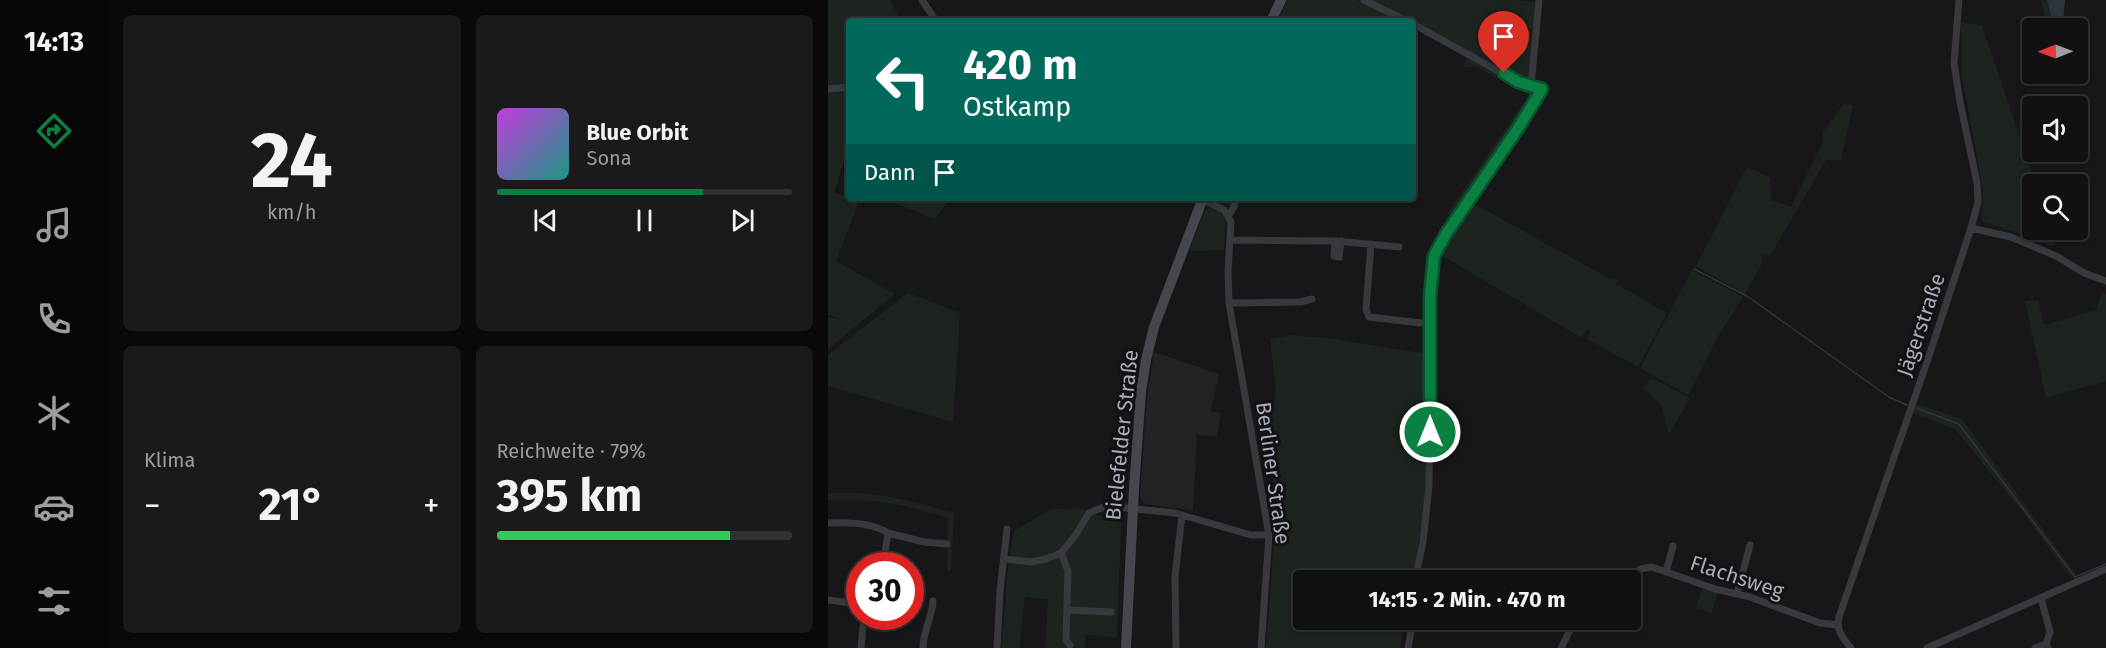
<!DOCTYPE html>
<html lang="de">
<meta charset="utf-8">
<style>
body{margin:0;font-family:"Fira Sans",sans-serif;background:#1a1a1c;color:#f1f3f6;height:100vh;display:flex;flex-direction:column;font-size:22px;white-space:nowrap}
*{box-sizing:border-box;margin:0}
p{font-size:20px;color:#9c9da0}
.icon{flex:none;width:33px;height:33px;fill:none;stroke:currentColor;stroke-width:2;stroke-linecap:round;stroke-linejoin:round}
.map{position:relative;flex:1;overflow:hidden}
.panel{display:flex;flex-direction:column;gap:15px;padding:15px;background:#09090a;width:720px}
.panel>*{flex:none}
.top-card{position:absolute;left:18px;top:18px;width:570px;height:183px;border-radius:6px;box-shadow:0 3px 9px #0003,0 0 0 2px #303133;background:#00695c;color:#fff;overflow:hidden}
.needle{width:39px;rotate:269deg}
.tools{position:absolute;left:1194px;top:18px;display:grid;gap:12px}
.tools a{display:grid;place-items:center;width:66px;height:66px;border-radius:6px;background:#111113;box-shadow:0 3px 9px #0003,0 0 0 2px #303133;font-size:30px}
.speed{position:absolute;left:18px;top:552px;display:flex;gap:12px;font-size:30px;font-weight:700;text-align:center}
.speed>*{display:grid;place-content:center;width:78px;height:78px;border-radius:50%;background:#111113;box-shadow:0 3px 9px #0003,0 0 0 2px #303133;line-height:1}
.speed .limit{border:9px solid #d22;background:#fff;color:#111}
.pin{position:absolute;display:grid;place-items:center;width:51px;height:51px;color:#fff;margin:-62px -26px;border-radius:50% 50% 50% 0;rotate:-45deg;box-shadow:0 0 6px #0007}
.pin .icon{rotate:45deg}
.me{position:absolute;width:66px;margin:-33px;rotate:0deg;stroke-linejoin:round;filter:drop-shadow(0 0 4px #0008)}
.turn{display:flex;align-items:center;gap:21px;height:126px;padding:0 18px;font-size:27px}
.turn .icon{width:78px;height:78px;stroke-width:2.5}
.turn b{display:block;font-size:42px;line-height:51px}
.then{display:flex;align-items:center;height:57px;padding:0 18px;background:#0003;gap:12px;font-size:22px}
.big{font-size:45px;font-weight:700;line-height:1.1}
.panel .tile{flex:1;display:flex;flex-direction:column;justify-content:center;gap:9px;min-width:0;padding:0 21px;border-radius:9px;background:#1a1a1c}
.panel .dial{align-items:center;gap:0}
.dial b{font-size:78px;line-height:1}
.song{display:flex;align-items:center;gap:18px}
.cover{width:72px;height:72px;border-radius:9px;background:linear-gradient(135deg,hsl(290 70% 55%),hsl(170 70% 35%))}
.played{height:6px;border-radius:3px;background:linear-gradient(90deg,#0b8043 70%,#303133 70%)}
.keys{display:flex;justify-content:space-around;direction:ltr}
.heat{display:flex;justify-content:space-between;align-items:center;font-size:33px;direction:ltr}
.charge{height:9px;border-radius:4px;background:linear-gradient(90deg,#34c759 79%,#303133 0)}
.panel .tiles{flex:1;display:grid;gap:15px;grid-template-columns:repeat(2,1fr)}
.trip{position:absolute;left:465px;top:570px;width:348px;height:60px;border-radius:6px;background:#111113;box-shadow:0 3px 9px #0003,0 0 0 2px #303133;font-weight:700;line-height:60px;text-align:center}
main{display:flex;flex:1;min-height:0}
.menu{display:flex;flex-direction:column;width:108px;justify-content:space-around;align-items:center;background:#070708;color:#9c9da0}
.menu .icon{width:42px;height:42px}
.menu .selected{color:#0b8043}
.menu b{font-size:27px;color:#f1f3f6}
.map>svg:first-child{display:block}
</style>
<main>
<nav class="menu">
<b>14:13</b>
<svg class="icon selected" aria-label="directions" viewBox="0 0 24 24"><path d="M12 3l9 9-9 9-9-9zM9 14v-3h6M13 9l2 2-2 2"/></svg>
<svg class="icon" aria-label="music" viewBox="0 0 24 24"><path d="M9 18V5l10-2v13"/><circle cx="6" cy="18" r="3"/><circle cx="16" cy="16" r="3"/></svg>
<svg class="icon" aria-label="phone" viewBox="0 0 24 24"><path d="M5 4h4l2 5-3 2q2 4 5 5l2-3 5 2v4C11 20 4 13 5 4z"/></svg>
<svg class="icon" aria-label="climate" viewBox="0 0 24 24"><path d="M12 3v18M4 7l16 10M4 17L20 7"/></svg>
<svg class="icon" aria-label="car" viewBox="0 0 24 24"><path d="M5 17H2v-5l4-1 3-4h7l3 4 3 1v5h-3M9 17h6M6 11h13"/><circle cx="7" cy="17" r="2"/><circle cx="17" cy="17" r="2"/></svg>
<svg class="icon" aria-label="filters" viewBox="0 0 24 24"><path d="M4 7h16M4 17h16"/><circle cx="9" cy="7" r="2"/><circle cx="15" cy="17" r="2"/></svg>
</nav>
<section class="panel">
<div class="tiles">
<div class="tile dial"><b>24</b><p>km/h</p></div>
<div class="tile">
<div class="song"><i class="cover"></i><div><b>Blue Orbit</b><p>Sona</p></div></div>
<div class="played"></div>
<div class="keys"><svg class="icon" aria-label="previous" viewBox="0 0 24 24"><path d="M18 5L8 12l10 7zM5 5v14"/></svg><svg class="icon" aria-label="pause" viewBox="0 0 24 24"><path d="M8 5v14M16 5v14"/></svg><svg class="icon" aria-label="next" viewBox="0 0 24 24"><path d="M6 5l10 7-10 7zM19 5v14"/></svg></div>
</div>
<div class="tile"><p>Klima</p>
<div class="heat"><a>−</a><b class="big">21°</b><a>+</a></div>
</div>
<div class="tile"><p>Reichweite · 79%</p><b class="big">395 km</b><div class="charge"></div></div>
</div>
</section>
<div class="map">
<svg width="1278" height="648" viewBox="0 0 1278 648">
<rect width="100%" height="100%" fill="#171719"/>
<!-- built -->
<path fill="#232326" d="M326 352 391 374 383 411 393 413 389 437 369 435 365 510 317 504 312 497 319 399Z"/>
<!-- green -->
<path fill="#1d241f" d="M0 0H62L73 21H21V84L0 87Z
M459 0H529L567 17V21H450Z
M544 0H688L708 2 701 79 696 81Z
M1213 0H1219L1225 23 1223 28H1220Z
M1133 22 1154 26 1208 184H1204V230H1223L1228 244 1223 246 1188 232 1154 222 1155 191 1134 76Z
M640 57 708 92 625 213 618 215 701 95 649 67H635Z
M21 89V144L6 193 31 201 8 261 67 294 0 349V317L17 320 0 315V91Z
M1016 104 1025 105 1013 160H998L942 256 935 255 933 265 917 294 868 266 919 167 942 178 943 200 963 207 995 143 994 133Z
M51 198H122L107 219 67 203 51 202Z
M643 202 784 280 785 278 789 280 788 284 839 313 810 367 759 339 763 331 758 330 754 338 611 254Z
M383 208 391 211 397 220 396 250 361 251 377 210Z
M864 270 915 297 891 335 860 395 812 368Z
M1274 292 1278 294V381L1218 398 1197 301 1210 300 1216 325 1268 310Z
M80 293 132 313 125 422 0 386V355Z
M465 335 505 339 599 354V487L596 512 584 580H476V620H577L572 648H438L449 508 439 438 448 391 442 339Z
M823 378 862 398 841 435 834 407 815 388Z
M1087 403 1134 419 1248 574 1243 578 1193 510 1127 429 1084 413Z
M0 493C43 490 85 501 126 513L123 571 119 569 120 518C77 504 46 498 0 500Z
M253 508 271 516 286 515 293 522 289 637 257 635V648H217L220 599 197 597 191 648H174L180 566 186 531 223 509Z
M875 587 890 593 883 613 868 608Z"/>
<!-- water -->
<path fill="#2d353d" d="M1219 0H1237L1235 23H1225Z"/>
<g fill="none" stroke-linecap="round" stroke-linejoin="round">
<!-- stream -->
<path stroke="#2d353d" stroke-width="1.5" d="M866 269 919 296 1061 397 1079 405
M1088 408 1131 424 1247 577 1278 564"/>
<!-- street -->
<path stroke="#38393e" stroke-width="7" d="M94 0 108 21
M536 0 579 21
M585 24 690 82 714 89 711 97 618 234 606 256 603 280 601 486 595 542 587 580
M703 86 711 0
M0 89 21 87
M372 198 396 210 403 222 400 271 401 303 441 535 433 648
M400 216 406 207 407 198
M1143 228 1183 237 1228 256 1256 273 1278 281
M402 240 507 241 571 247
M507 241 506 256 511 257 513 241
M543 244 538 309 541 317 602 324
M401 303 472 302 484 299
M0 523C19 522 44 522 60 533L55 566
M60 533 96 542 119 544
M233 553 240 571 238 640 242 645
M177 559 203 562 218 559 233 553 247 536 261 513 278 506 347 513 423 535H441
M838 572 845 546
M765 580H773
M802 580 812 569 824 567 887 589 922 597 992 623 1009 625
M909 594 922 545
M1213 598 1222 632 1218 644 1220 648
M0 600 32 604
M240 610 283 612
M33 648 36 616
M95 648C95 631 104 618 105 601
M169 648 172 591 179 529
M348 648 347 576 354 515
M580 648 585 620
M733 648 747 620
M1023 648C1014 637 1008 631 1011 617L1102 353 1143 228 1150 202 1149 183 1132 102 1126 63 1131 0
M1099 648 1278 569
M1207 648 1218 644"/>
<!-- secondary -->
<path stroke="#46474e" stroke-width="10" d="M443 21 453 0
M298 648 306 488 313 392 318 360 326 327 375 198"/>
</g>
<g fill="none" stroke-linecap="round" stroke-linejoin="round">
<defs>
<path id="route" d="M602 432V296L606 256 618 234 691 127 714 89 690 82 676 73"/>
</defs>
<!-- route casing -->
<use href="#route" stroke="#07532c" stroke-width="15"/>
<!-- route -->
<use href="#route" stroke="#0b8043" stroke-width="10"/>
</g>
<g text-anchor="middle" stroke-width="6" stroke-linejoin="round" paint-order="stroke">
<!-- street labels -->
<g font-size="21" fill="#a9adb9" stroke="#121214">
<text transform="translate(1093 325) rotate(-71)" y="7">Jägerstraße</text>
<text transform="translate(294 435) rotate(-84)" y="7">Bielefelder Straße</text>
<text transform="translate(445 473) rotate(82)" y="7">Berliner Straße</text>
<text transform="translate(909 577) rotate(18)" y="7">Flachsweg</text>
</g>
</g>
</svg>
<div class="tools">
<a><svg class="needle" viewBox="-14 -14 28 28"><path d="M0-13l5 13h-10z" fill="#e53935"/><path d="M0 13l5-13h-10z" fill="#9c9da0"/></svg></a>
<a><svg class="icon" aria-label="sound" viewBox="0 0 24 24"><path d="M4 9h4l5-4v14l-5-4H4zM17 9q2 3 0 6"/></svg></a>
<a><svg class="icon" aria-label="search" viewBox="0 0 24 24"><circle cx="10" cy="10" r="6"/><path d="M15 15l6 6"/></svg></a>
</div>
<div class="speed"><div class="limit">30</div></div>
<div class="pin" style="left:676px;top:73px;background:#d93025"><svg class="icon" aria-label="arrive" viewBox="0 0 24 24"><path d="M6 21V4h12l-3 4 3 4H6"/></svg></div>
<svg class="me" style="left:602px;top:432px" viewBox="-20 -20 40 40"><circle r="17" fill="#0b8043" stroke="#fff" stroke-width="3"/><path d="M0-11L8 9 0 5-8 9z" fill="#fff"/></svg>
<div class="trip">14:15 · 2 Min. · 470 m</div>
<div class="top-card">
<div class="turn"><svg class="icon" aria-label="left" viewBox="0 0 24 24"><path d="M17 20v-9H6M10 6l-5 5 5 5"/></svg><div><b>420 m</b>Ostkamp</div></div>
<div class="then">Dann<svg class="icon" aria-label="arrive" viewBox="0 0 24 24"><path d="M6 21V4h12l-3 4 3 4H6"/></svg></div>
</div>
</div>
</main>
